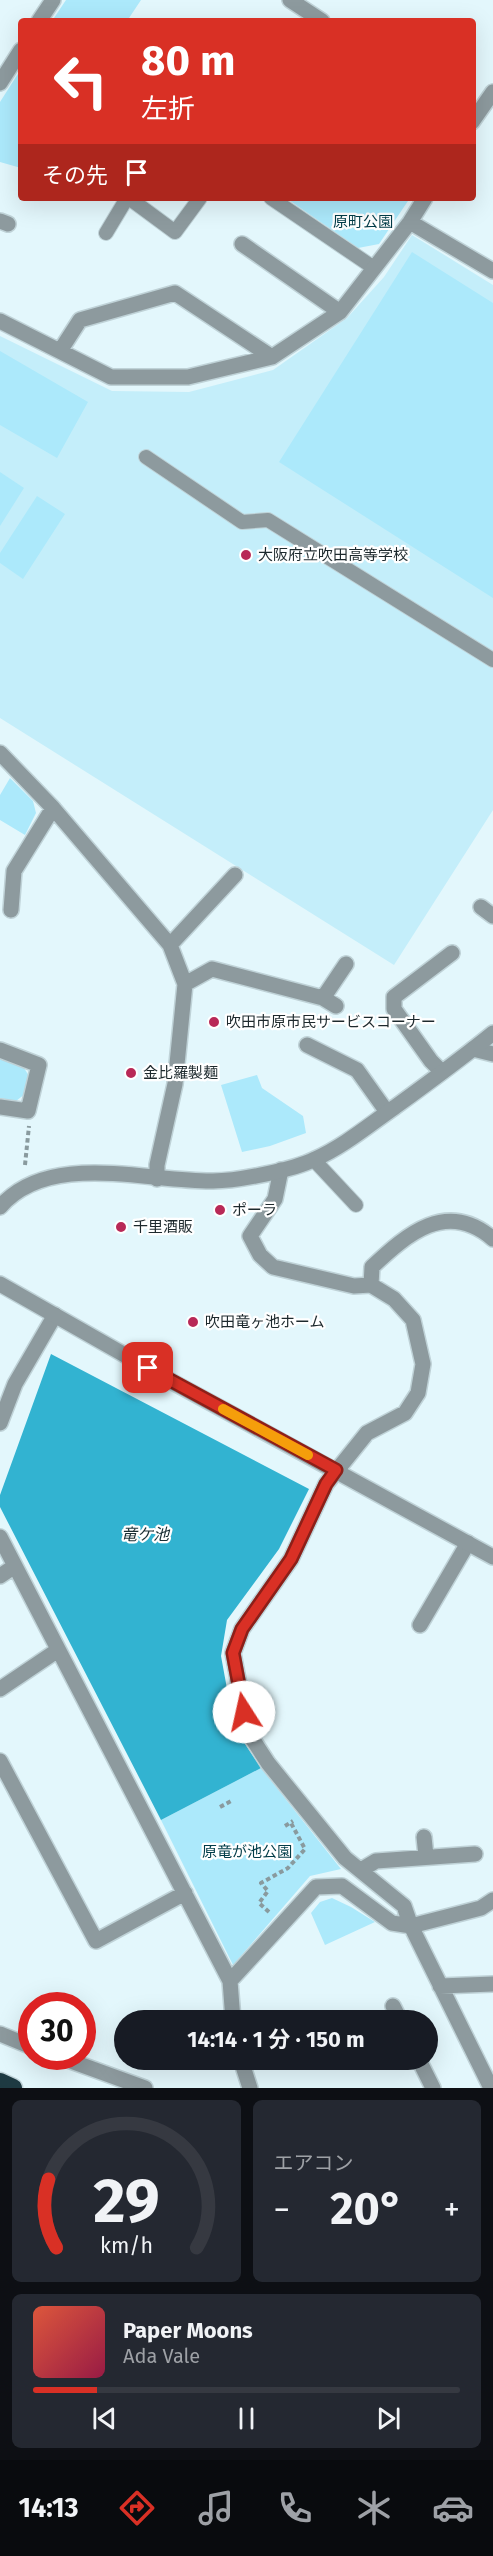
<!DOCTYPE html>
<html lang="ja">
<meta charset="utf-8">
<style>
body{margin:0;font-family:"Fira Sans","Noto Sans JP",sans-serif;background:#242831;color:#f1f3f6;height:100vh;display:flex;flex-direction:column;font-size:22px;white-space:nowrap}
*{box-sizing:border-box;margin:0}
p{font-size:20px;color:#9ea1a6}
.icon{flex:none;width:33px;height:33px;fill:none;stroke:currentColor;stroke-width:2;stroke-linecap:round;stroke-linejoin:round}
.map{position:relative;height:2088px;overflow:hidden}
.details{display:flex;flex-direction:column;gap:12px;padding:12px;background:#0d0f14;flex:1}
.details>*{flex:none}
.banner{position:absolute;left:18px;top:18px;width:458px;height:183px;border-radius:6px;box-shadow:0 6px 24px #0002;background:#d93025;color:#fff;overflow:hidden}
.speed{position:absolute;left:18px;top:1992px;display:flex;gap:12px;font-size:30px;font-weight:700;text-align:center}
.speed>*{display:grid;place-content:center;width:78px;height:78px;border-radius:50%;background:#171b24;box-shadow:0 6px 24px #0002;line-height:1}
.speed .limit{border:9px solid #d22;background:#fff;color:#111}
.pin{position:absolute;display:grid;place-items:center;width:51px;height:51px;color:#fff;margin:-26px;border-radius:12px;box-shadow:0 3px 9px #0006}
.me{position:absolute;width:66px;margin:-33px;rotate:350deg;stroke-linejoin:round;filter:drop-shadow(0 0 4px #0008)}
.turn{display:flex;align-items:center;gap:21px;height:126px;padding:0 24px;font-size:27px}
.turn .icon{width:78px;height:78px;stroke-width:2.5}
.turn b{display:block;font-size:42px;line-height:51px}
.then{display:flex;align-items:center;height:57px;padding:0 24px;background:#0003;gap:12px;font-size:22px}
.big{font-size:45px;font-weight:700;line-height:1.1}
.details .widget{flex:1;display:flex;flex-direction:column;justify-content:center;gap:9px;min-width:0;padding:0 21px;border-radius:9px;background:#242831}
.details .dial{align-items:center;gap:0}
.dial svg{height:156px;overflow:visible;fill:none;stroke:#363941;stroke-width:7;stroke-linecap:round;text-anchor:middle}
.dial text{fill:#f1f3f6;stroke:none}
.song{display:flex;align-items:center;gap:18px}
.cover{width:72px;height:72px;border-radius:9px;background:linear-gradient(135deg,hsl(10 70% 55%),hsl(340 70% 35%))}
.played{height:6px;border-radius:3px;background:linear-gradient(90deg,#d93025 15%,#363941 15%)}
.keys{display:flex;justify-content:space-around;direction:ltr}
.heat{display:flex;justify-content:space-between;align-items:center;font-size:33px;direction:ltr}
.details .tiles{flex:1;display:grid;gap:12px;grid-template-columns:1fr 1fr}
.widget:last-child{grid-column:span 2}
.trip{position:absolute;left:114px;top:2010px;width:324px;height:60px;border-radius:30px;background:#171b24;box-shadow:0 6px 24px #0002;font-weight:700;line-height:60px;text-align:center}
.tab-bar{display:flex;height:96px;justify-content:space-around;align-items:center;background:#090b0e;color:#9ea1a6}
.tab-bar .icon{width:42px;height:42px}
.tab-bar .on{color:#d93025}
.tab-bar b{font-size:27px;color:#f1f3f6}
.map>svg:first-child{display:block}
</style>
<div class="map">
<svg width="493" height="2088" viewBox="0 0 493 2088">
<rect width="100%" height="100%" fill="#e3f7fc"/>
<!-- built -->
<path fill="#c4eefa" d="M412 235 493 285V810L394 965 0 718V336L112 391 189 392 273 370 347 318 384 277Z"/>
<!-- green -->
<path fill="#ace9fb" d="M66 0H141L127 21H52Z
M21 69V168L0 162V102Z
M286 198H410L379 244 358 248Z
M412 252 493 303V598L279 462Z
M0 351 88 402 57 458 0 425Z
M0 472 24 488 0 526Z
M37 496 65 514 23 579 0 563V553Z
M10 778 33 801 36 813 25 835 0 820V795Z
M0 1058 24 1068 29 1076 25 1094 16 1101 0 1098Z
M257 1075 262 1088 303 1116 306 1133 270 1146 242 1152 221 1085Z
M261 1768 341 1869 310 1876 233 1965 161 1820Z
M332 1898 351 1907 375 1922 325 1945 311 1913 320 1902Z"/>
<!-- water -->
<path fill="#32b3d1" d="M51 1354 309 1489 279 1549 227 1620 221 1656 234 1727 261 1768 161 1820 0 1507V1495Z"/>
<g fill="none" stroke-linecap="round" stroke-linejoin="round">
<defs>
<path id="service" d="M129 198 175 232 200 198
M271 198 374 268
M106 233 127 198
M146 457 242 522 268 520 493 660
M314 1160 356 1205"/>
<path id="minor" d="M290 0 322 21
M39 21 53 0
M0 83 21 50
M472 122 493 92
M0 221 8 224
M410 222 493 271
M242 244 340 312
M0 321 111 377H188L272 357 340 312 410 222 425 198
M60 351 80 320 175 293 272 357
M0 753 53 808 170 945 185 984 175 1084 157 1165V1179
M481 907 493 916
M11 910 14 871 53 808
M170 945 235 875
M185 984 212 969 323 998 336 1006
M323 998 346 964
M307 1045 357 1070 387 1112
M473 1049 493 1054
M0 1050 39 1065 28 1111 0 1107
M442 1072 431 1061 394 1009V997L452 953
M281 1170 275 1199 250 1236 260 1255 273 1267 354 1286 371 1285 394 1299 413 1320 423 1364 418 1393 405 1413 367 1433 326 1484 291 1559 242 1629 233 1653 248 1732 268 1763 345 1858 404 1906 411 1926 491 2088
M371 1285 372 1267C407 1234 447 1199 493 1239
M0 1423 15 1384 55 1315
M0 1537 230 1981
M0 1576 15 1566
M420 1625 468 1543
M0 1689 58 1650
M0 1761 96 1941 185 1893
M424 1837 426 1856
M361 1870 376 1861 475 1854
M440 1986 493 1984
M393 2006 400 2020
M233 2020 230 1981 316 1887 342 1886 392 1923 411 1926 481 1908 493 1900
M0 2034 32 2047
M57 2056 145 2088
M241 2060 250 2088
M419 2060 433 2088"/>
<path id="tertiary" d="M0 1207C49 1150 148 1182 213 1181 238 1181 293 1170 315 1159 344 1146 369 1125 395 1107 428 1083 461 1059 493 1033
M0 1284 167 1379 493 1557"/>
<path id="motorway" d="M0 2082 13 2088"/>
</defs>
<!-- service casing -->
<use href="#service" stroke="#bfd2d7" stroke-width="16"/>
<!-- minor casing -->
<use href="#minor" stroke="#bfd2d7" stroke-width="18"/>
<!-- tertiary casing -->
<use href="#tertiary" stroke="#bfd2d7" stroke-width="18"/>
<!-- motorway casing -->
<use href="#motorway" stroke="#bfd2d7" stroke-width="21"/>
<!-- path -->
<path stroke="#899a9e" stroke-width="4" stroke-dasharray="4.5 3" stroke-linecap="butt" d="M25 1165 29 1126
M220 1807 233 1800
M285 1826 293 1821
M269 1912 259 1903 268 1891 261 1883 288 1868 305 1849 291 1823"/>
<!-- service -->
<use href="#service" stroke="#8d9a9e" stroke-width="14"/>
<!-- minor -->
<use href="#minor" stroke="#8d9a9e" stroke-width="15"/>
<!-- tertiary -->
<use href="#tertiary" stroke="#8d9a9e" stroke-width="15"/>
<!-- motorway -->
<use href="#motorway" stroke="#1e3a42" stroke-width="18"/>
</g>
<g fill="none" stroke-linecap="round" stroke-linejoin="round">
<defs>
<path id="route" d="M148 1368 336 1470 326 1484 291 1559 242 1629 233 1653 244 1712"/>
</defs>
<!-- route casing -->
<use href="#route" stroke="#8d1f18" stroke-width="15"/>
<!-- route -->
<use href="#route" stroke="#d93025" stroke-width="10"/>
<!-- slow -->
<path stroke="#f59e0b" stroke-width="10" d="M223 1409 308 1455"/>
</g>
<!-- markers -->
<g fill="#b82957" stroke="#fff" stroke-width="2">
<circle cx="246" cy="555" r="6"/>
<circle cx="214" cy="1022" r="6"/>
<circle cx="131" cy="1073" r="6"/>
<circle cx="220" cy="1210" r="6"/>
<circle cx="121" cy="1227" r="6"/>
<circle cx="193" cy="1322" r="6"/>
</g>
<g text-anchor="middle" stroke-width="4.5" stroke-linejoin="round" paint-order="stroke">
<!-- park labels -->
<g font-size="15" fill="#013c48" stroke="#fff">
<text x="363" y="227">原町公園</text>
<text x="247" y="1857">原竜が池公園</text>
</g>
<!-- poi labels -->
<g font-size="15" fill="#1d292d" stroke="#fff" text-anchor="start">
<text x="258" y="560">大阪府立吹田高等学校</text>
<text x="226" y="1027">吹田市原市民サービスコーナー</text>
<text x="143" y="1078">金比羅製麺</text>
<text x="232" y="1215">ポーラ</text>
<text x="133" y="1232">千里酒販</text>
<text x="205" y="1327">吹田竜ヶ池ホーム</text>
</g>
<!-- water labels -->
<g font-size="16" font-style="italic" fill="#182d33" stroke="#fff">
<text x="145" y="1540">竜ケ池</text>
</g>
</g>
</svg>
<div class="speed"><div class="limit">30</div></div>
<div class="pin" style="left:148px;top:1368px;background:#d93025"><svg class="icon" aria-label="arrive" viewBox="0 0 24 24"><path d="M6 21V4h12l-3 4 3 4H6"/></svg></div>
<svg class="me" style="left:244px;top:1712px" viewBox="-20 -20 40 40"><circle r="19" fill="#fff"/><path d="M0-13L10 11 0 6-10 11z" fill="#d93025"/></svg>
<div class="trip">14:14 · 1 分 · 150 m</div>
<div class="banner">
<div class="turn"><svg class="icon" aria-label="left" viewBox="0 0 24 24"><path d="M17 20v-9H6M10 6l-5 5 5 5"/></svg><div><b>80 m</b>左折</div></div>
<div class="then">その先<svg class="icon" aria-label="arrive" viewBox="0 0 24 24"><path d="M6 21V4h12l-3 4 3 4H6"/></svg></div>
</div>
</div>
<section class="details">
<div class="tiles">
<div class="widget dial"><svg viewBox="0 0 100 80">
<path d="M14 69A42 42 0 1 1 86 69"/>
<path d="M14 69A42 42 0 0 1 10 34" stroke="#d93025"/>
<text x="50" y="56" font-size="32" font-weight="700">29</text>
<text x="50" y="72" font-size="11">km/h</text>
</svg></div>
<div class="widget"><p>エアコン</p>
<div class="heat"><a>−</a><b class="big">20°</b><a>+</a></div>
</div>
<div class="widget">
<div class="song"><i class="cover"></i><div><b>Paper Moons</b><p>Ada Vale</p></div></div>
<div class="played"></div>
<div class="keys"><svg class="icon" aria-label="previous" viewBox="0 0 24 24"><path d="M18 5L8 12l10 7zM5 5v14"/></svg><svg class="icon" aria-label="pause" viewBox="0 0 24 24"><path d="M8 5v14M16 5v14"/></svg><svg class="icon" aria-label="next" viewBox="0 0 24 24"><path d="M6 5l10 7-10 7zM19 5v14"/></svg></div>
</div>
</div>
</section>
<nav class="tab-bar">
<b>14:13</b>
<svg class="icon on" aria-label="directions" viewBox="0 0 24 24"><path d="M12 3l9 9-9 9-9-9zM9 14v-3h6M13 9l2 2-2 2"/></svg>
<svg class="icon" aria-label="music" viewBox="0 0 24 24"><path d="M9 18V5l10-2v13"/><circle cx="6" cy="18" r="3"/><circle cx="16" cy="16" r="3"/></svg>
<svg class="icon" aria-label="phone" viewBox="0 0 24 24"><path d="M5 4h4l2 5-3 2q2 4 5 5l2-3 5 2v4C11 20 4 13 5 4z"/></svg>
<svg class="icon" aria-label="climate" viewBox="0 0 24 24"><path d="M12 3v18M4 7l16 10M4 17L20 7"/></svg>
<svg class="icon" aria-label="car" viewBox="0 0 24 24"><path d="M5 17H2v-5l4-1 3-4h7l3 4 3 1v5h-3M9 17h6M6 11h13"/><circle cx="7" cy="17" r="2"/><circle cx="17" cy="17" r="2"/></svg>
</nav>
